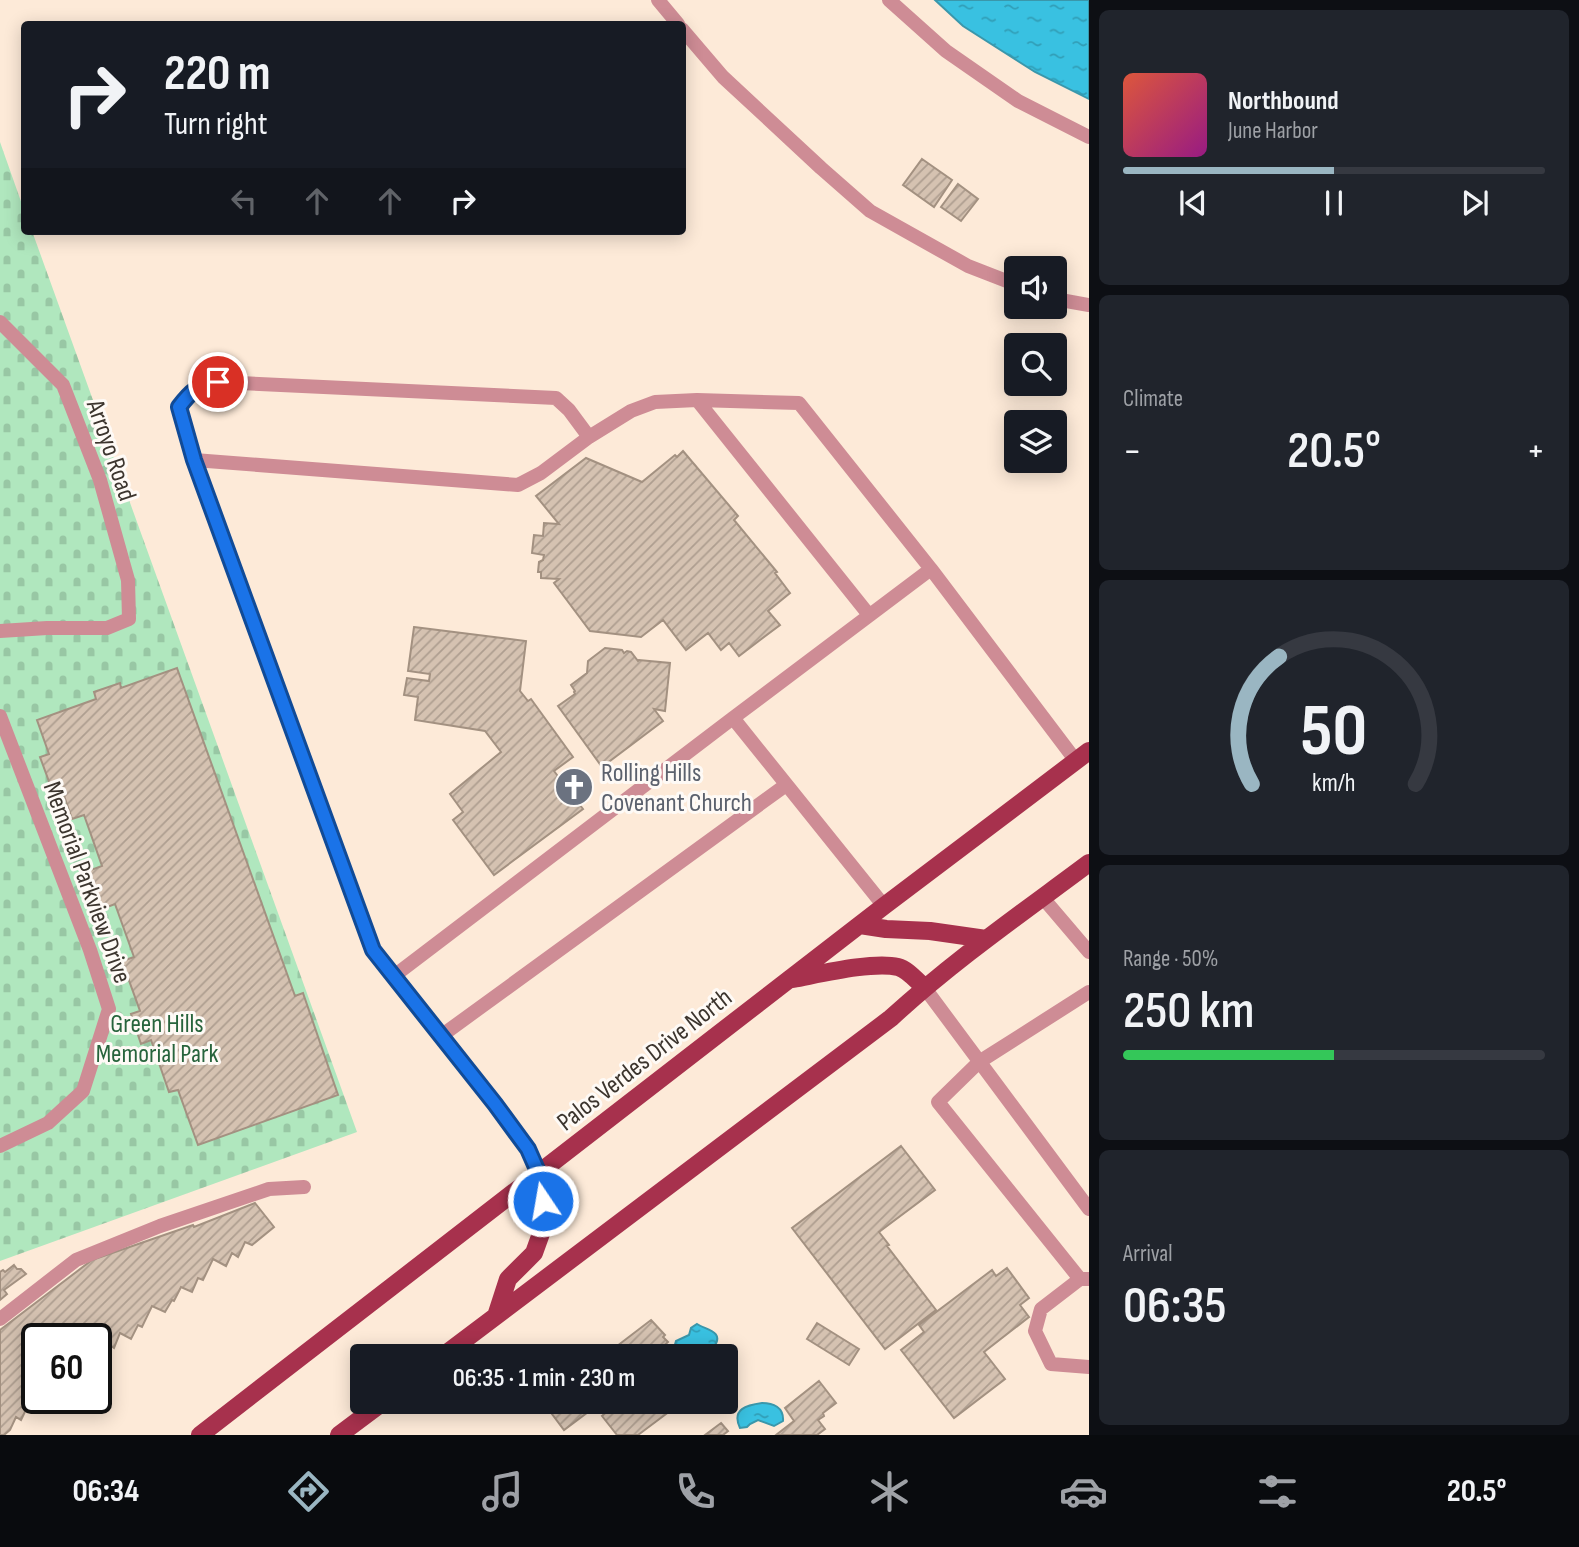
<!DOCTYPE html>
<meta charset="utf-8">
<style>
body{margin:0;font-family:"Sofia Sans Condensed",sans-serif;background:#20242c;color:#f1f3f6;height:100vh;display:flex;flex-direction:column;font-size:26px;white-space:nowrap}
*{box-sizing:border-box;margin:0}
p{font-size:23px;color:#9ea1a6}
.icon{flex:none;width:38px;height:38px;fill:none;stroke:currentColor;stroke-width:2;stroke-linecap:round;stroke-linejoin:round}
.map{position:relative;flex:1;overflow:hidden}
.drawer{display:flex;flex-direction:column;gap:10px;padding:10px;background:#0d0f14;width:490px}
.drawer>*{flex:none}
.hud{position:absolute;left:21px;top:21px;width:665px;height:214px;border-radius:7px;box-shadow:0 4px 18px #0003;background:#171b24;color:#f1f3f6;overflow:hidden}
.controls{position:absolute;left:1004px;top:256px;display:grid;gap:14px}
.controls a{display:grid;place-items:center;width:63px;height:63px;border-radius:7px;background:#171b24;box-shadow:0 4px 18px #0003;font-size:35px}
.speed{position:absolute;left:21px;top:1323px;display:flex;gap:14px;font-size:35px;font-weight:700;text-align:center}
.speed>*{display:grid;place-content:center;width:91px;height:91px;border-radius:50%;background:#171b24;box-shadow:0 4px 18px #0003;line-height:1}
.speed .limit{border:4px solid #111;border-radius:10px;background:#fff;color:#111}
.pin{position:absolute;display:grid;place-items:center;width:60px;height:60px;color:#fff;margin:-30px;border:4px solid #fff;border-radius:50%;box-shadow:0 2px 7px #0007}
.me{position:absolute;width:77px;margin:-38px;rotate:348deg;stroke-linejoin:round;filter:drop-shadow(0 0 5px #0008)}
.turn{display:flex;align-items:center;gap:24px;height:147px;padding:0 28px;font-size:32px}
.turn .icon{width:91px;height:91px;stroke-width:2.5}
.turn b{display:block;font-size:49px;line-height:60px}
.lanes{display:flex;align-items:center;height:66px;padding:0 28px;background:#0003;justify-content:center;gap:35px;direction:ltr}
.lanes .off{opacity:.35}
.big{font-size:52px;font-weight:600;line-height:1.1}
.drawer .card{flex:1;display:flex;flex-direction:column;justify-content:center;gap:10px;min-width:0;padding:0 24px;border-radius:10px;background:#20242c}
.drawer .dial{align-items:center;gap:0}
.dial svg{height:182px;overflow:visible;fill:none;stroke:#363941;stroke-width:7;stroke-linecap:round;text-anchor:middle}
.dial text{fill:#f1f3f6;stroke:none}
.song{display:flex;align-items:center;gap:21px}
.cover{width:84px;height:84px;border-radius:10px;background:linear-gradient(135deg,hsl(10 70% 55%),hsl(310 70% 35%))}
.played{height:7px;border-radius:4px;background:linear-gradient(90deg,#9ab6c2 50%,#363941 50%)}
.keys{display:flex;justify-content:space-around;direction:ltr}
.heat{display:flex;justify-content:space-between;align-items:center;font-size:38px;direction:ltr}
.charge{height:10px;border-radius:5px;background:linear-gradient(90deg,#34c759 50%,#363941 0)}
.trip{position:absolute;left:350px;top:1344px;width:388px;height:70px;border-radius:7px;background:#171b24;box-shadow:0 4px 18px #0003;font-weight:600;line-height:70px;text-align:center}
.tabs{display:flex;height:112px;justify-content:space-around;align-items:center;background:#090b0e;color:#9ea1a6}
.tabs .icon{width:49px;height:49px}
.tabs .current{color:#9ab6c2}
.tabs b{font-size:32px;color:#f1f3f6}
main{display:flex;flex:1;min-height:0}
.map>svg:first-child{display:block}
</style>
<main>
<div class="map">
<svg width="1089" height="1435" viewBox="0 0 1089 1435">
<defs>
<pattern id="cemetery-stones" width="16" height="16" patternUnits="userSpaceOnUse" patternTransform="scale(1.75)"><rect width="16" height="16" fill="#b0e7be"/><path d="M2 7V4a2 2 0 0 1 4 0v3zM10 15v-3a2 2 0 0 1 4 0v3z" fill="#98c7a4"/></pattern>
<pattern id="water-ripples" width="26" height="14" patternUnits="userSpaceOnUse" patternTransform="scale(1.75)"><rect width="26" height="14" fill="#39c1e1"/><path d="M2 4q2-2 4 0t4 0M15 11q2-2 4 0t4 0" fill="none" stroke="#319eb7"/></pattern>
<pattern id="building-hatch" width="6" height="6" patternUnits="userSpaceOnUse" patternTransform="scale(1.75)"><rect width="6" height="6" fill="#d5c2b1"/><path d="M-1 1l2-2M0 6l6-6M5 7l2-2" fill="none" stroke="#ae9e90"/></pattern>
</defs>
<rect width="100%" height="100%" fill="#fdead8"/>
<!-- cemetery -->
<path fill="url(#cemetery-stones)" d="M0 142 24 210V231H32L357 1132 0 1261Z"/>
<!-- water -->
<path fill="url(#water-ripples)" stroke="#3a97ab" stroke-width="2" d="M935 0H1089V99L1035 72 963 26Z
M697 1324C706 1330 725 1331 714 1347L702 1349 694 1353 692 1356H674V1348L676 1341 689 1335 691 1328Z
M762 1403C773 1403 784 1407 783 1421L774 1426 758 1420 750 1424 747 1427 740 1428C731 1409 747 1405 762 1403Z"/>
<!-- building -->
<path fill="url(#building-hatch)" stroke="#a39181" stroke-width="2" d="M922 159 952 180 934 207 903 185Z
M958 184 978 199 961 221 941 207Z
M683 451 738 516 734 520 777 572 775 573 790 593 768 611 780 625 739 656 729 643 721 650 708 633 686 650 663 620 641 637 590 631 554 583 559 579 541 578V572H538L539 562 543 560 544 555 532 553 534 535 543 536 544 523 559 524 536 496 586 458 642 482 675 455 677 457Z
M414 627 526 641 520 691 528 701 531 699 573 757 554 771 583 809 494 875 453 820 463 812 450 794 501 752 485 731 415 720 418 697 404 695 407 678 429 681 430 674 408 671Z
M605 648 622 650 624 653 627 651 631 652 638 661 639 660 670 663 665 711 654 709 663 721 602 767 558 706 575 694 574 692 575 691 571 685 587 673 588 661Z
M177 668 295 996 303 993 338 1095 198 1145 178 1090 169 1092 151 1040 141 1044 131 1014 140 1011 122 961 134 957 115 904 102 909 88 871 102 866 84 815 72 819 60 784 51 787 40 757 49 754 37 720 96 699 94 692 120 683 121 688Z
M901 1146 935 1190 879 1232 889 1245 887 1246 936 1310 885 1349 792 1228Z
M255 1203 274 1227 252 1245 245 1242 238 1257 232 1253 226 1266 213 1259 203 1280 198 1278 192 1292 181 1287 174 1301 172 1300 165 1312 152 1306 142 1327 138 1325 131 1339 120 1333 114 1348 111 1346 104 1359 96 1355V1339H37V1398H47L44 1405 31 1399 21 1420 16 1417 10 1430 4 1435H0V1330L92 1260 193 1225 194 1227Z
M14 1265 17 1269H21L26 1274 4 1290 7 1294 0 1300V1272L3 1270 5 1272Z
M1007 1268 1029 1298 1020 1305 1029 1317 984 1352 1005 1379 954 1418 901 1350 924 1332 919 1325 992 1270 996 1276Z
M651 1320 665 1335 663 1337 668 1342 659 1350 664 1356H604Z
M817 1323 859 1349 849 1365 807 1339Z
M819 1381 836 1403 823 1413 824 1416 818 1420 825 1429 817 1435H776L794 1421 785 1408Z
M543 1402H586L592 1409 564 1430Z
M604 1402H682L638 1435H617L602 1416 610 1409Z
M721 1423 728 1431 723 1435H705Z"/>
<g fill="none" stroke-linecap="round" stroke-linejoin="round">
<!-- lane -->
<path stroke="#ce8c95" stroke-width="14" d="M658 0 678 24
M889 0 946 51 1018 101 1089 137
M682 29 723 77 821 168 870 211 968 266 1017 285
M1055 299 1089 305
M0 322 63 385 100 480 128 580 129 619 107 628H47L0 631
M697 400 799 403 931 569
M194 460 179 407C191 391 198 386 218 382L556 398 569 410 589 437
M0 716 90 950 109 1009 83 1091 48 1123 0 1146
M1043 898 1089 952
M884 906 733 718 931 569 1076 761
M394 976 733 718
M924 987 1089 1209
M441 1036 373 950 194 460 518 485 541 473 589 437 631 411 655 402 697 400 869 615
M539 1174 528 1149 495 1104 441 1036 786 785
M1080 1279 938 1102 979 1062 1089 992
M1088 1279H1080L1041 1309 1035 1331 1051 1364 1089 1367
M0 1319 76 1260 160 1226 269 1189 304 1187"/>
<!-- primary -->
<path stroke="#a7314d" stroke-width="18" d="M860 925 886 929 930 931 986 939
M793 979C820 974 873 961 898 967 907 969 917 981 924 987
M496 1316 508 1279 534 1253 543 1228V1201L539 1174
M443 1356 891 1018C953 961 1022 913 1089 863
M200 1435 884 906 1089 751
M339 1435 383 1402"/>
</g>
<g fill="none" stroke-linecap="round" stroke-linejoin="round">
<defs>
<path id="route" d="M218 382C197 386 191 391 179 407L194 460 373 950 495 1104 528 1149 539 1174 543 1201"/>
</defs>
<!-- route casing -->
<use href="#route" stroke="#114b97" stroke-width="18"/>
<!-- route -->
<use href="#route" stroke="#1a73e8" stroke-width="12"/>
</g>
<!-- icons -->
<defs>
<symbol id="church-disc" viewBox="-11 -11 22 22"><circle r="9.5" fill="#6b7280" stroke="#fefaf6"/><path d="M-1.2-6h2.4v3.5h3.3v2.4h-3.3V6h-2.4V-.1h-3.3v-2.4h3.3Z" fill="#fff"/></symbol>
</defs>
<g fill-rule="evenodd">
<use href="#church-disc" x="552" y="765" width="44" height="44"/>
</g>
<g text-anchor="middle" stroke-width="6" stroke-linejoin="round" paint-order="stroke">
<!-- street labels -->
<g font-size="26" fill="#3c352e" stroke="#fefaf6">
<text transform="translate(112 450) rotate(71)" y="9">Arroyo Road</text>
<text transform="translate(88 882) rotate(70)" y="9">Memorial Parkview Drive</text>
<text transform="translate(644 1059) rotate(-38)" y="9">Palos Verdes Drive North</text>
</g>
<!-- worship labels -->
<g font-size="26" fill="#5b616d" stroke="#fefaf6" text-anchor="start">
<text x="601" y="781">Rolling Hills<tspan x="601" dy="30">Covenant Church</tspan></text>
</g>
<!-- park labels -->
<g font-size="26" fill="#27643c" stroke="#fefaf6">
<text x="157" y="1032">Green Hills<tspan x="157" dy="30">Memorial Park</tspan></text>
</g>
</g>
</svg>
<div class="controls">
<a><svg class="icon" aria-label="sound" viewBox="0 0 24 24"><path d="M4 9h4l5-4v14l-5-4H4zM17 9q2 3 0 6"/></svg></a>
<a><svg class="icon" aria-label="search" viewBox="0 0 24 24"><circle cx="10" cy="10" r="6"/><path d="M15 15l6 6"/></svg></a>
<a><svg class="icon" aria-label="layers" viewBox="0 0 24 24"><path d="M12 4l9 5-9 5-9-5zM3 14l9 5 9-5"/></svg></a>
</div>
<div class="speed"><div class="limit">60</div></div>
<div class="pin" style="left:218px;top:382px;background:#d93025"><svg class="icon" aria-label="arrive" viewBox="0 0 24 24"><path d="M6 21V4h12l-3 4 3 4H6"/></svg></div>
<svg class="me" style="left:543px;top:1201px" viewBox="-20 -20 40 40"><circle r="17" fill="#1a73e8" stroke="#fff" stroke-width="3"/><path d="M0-11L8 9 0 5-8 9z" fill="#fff"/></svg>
<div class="trip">06:35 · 1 min · 230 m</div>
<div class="hud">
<div class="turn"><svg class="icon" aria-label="right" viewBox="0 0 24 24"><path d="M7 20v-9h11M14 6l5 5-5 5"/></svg><div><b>220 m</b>Turn right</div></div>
<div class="lanes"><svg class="icon off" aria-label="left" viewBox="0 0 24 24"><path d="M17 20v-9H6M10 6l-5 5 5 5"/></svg><svg class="icon off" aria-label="ahead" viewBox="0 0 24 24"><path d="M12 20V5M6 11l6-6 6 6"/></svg><svg class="icon off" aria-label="ahead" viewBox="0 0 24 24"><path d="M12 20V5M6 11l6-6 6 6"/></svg><svg class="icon" aria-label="right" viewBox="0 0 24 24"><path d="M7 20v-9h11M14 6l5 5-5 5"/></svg></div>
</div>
</div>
<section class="drawer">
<div class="card">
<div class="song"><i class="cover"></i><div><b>Northbound</b><p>June Harbor</p></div></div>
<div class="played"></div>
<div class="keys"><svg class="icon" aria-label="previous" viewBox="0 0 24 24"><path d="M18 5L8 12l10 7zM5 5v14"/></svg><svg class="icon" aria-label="pause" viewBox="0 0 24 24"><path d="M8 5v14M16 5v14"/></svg><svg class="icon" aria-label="next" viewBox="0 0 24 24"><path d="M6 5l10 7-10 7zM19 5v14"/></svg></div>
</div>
<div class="card"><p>Climate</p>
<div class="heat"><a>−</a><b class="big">20.5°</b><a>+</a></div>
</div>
<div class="card dial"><svg viewBox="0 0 100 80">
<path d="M14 69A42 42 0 1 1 86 69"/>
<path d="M14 69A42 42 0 0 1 26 13" stroke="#9ab6c2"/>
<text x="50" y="56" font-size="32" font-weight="700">50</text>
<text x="50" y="72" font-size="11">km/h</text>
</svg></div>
<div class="card"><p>Range · 50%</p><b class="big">250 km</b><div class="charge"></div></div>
<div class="card"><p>Arrival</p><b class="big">06:35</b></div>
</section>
</main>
<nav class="tabs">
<b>06:34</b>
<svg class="icon current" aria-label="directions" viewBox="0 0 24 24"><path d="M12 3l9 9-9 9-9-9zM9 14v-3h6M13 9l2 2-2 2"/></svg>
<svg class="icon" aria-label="music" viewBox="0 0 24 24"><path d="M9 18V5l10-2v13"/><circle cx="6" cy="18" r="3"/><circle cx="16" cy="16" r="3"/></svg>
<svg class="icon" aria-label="phone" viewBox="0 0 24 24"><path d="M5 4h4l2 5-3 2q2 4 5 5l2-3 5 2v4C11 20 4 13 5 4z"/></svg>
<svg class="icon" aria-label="climate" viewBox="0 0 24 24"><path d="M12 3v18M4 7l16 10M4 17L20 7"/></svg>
<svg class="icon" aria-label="car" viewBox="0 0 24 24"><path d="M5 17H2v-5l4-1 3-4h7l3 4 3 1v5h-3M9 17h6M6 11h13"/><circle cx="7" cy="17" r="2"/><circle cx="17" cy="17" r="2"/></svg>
<svg class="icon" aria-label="filters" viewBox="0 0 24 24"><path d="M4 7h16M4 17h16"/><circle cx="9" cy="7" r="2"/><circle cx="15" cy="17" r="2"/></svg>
<b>20.5°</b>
</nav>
